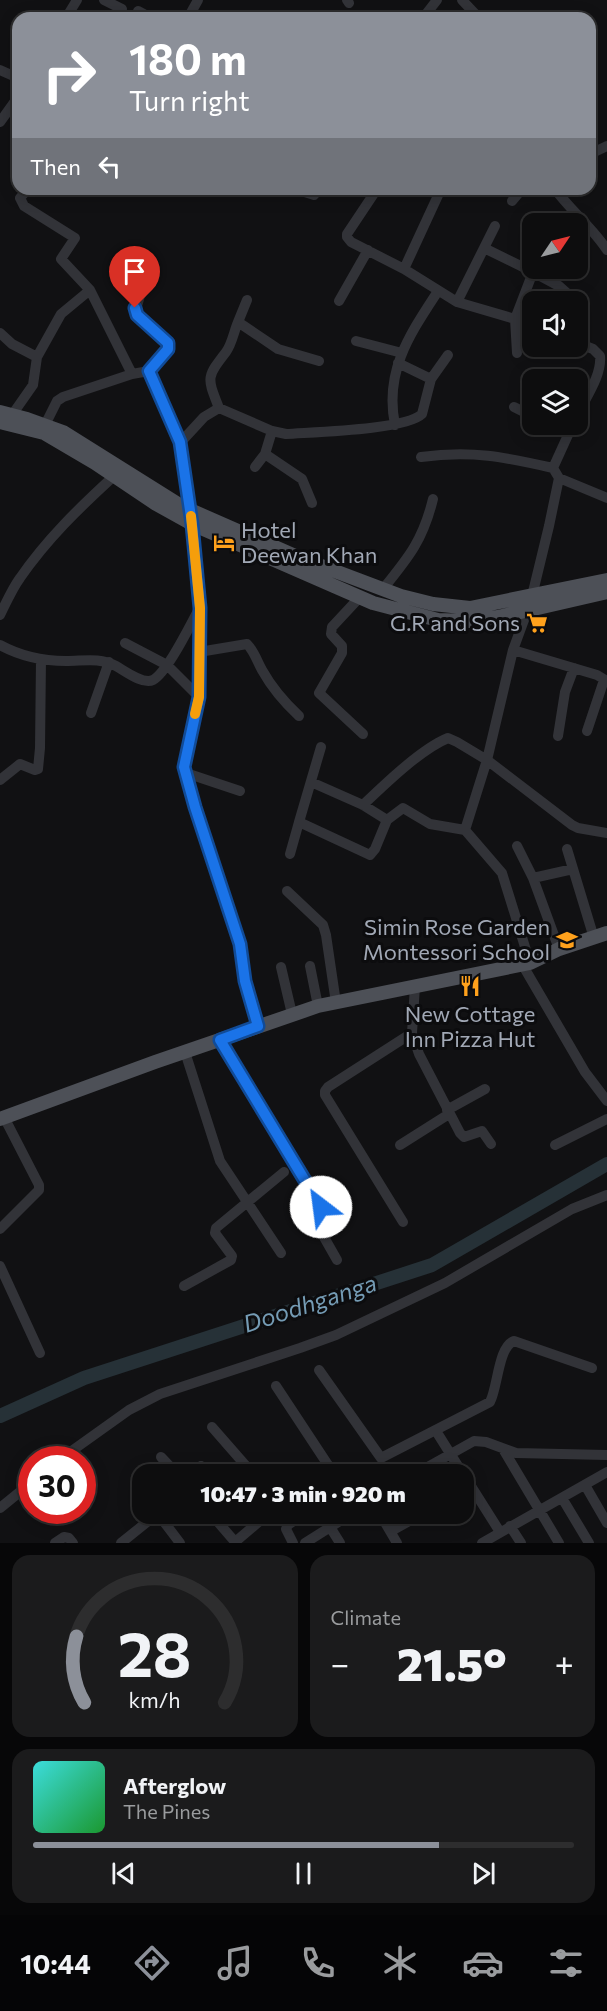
<!DOCTYPE html>
<meta charset="utf-8">
<style>
body{margin:0;font-family:Commissioner,sans-serif;background:#1b1b1c;color:#f1f3f6;height:100vh;display:flex;flex-direction:column;font-size:22px;white-space:nowrap}
*{box-sizing:border-box;margin:0}
p{font-size:20px;color:#9a9c9e}
.icon{flex:none;width:33px;height:33px;fill:none;stroke:currentColor;stroke-width:2;stroke-linecap:round;stroke-linejoin:round}
.map{position:relative;height:1543px;overflow:hidden}
.drawer{display:flex;flex-direction:column;gap:12px;padding:12px;background:#070708;flex:1}
.drawer>*{flex:none}
.guide{position:absolute;left:12px;top:12px;width:584px;height:183px;border-radius:18px;box-shadow:0 3px 15px #0003,0 0 0 2px #2d2d2e;background:#8c9099;color:#fff;overflow:hidden}
.needle{width:39px;rotate:55deg}
.controls{position:absolute;left:522px;top:213px;display:grid;gap:12px}
.controls a{display:grid;place-items:center;width:66px;height:66px;border-radius:12px;background:#0d0d0e;box-shadow:0 3px 15px #0003,0 0 0 2px #2d2d2e;font-size:30px}
.speed{position:absolute;left:18px;top:1446px;display:flex;gap:12px;font-size:30px;font-weight:700;text-align:center}
.speed>*{display:grid;place-content:center;width:78px;height:78px;border-radius:50%;background:#0d0d0e;box-shadow:0 3px 15px #0003,0 0 0 2px #2d2d2e;line-height:1}
.speed .limit{border:9px solid #d22;background:#fff;color:#111}
.pin{position:absolute;display:grid;place-items:center;width:51px;height:51px;color:#fff;margin:-62px -26px;border-radius:50% 50% 50% 0;rotate:-45deg;box-shadow:0 0 6px #0007}
.pin .icon{rotate:45deg}
.me{position:absolute;width:66px;margin:-33px;rotate:330deg;stroke-linejoin:round;filter:drop-shadow(0 0 4px #0008)}
.turn{display:flex;align-items:center;gap:21px;height:126px;padding:0 18px;font-size:27px}
.turn .icon{width:78px;height:78px;stroke-width:2.5}
.turn b{display:block;font-size:42px;line-height:51px}
.then{display:flex;align-items:center;height:57px;padding:0 18px;background:#0003;gap:12px;font-size:22px}
.big{font-size:45px;font-weight:800;line-height:1.1}
.drawer .card{flex:1;display:flex;flex-direction:column;justify-content:center;gap:9px;min-width:0;padding:0 21px;border-radius:18px;background:#1b1b1c}
.drawer .dial{align-items:center;gap:0}
.dial svg{height:156px;overflow:visible;fill:none;stroke:#2d2d2e;stroke-width:7;stroke-linecap:round;text-anchor:middle}
.dial text{fill:#f1f3f6;stroke:none}
.song{display:flex;align-items:center;gap:18px}
.cover{width:72px;height:72px;border-radius:9px;background:linear-gradient(135deg,hsl(180 70% 55%),hsl(130 70% 35%))}
.played{height:6px;border-radius:3px;background:linear-gradient(90deg,#8c9099 75%,#2d2d2e 75%)}
.keys{display:flex;justify-content:space-around;direction:ltr}
.heat{display:flex;justify-content:space-between;align-items:center;font-size:33px;direction:ltr}
.drawer .tiles{flex:1;display:grid;gap:12px;grid-template-columns:1fr 1fr}
.card:last-child{grid-column:span 2}
.trip{position:absolute;left:132px;top:1464px;width:342px;height:60px;border-radius:18px;background:#0d0d0e;box-shadow:0 3px 15px #0003,0 0 0 2px #2d2d2e;font-weight:800;line-height:60px;text-align:center}
.tab-bar{display:flex;height:96px;justify-content:space-around;align-items:center;background:#050506;color:#9a9c9e}
.tab-bar .icon{width:42px;height:42px}
.tab-bar .current{color:#8c9099}
.tab-bar b{font-size:27px;color:#f1f3f6}
.map>svg:first-child{display:block}
</style>
<div class="map">
<svg width="607" height="1543" viewBox="0 0 607 1543">
<rect width="100%" height="100%" fill="#111113"/>
<g fill="none" stroke-linecap="round" stroke-linejoin="round">
<!-- river -->
<path stroke="#263137" stroke-width="14" d="M0 1416 84 1378 432 1265 607 1164"/>
<!-- minor -->
<path stroke="#323338" stroke-width="10" d="M104 0 122 9
M347 0 349 3
M462 0 479 18
M138 11 151 18
M66 18 77 0
M188 18 198 0
M423 18 437 0
M0 70 18 78
M0 122 18 97
M590 154 607 146
M28 189 20 198 24 206 75 238 61 259 90 290 132 374
M295 189 314 195 319 189
M377 189 347 234V237L351 242 404 269 457 302 515 319 532 326
M555 189C571 211 592 227 607 250
M512 201 522 189
M484 248 533 272 515 319 517 353
M147 267 145 288 140 296 135 312 166 340 169 346 149 371
M404 269 441 189
M533 272 559 286 577 302
M339 301 368 250
M457 302 495 226
M238 322 247 300
M0 333 12 344 37 357
M356 341 402 353
M578 343 593 349 600 356C602 375 586 397 578 414
M398 363 431 379
M514 407 532 416
M219 408C207 377 206 378 226 352 232 344 234 331 238 322L278 349 319 361
M12 415 33 385 37 357 61 314 90 290
M550 424 568 433
M45 425 57 401 63 397 132 374 149 371 180 443 192 524 200 608 199 697 184 767 195 807 242 951 245 981 258 1026
M395 425C384 371 410 334 438 291
M180 443 204 417 219 408 272 431 286 434C312 432 406 430 422 414L431 379 448 355
M265 454 302 479 312 503
M421 457C472 450 504 457 553 468L559 478
M255 467 265 454 272 431
M553 468 573 424
M383 589C409 557 423 540 433 499
M532 596 549 526 559 478 607 498
M359 598 332 627 331 634 342 646V653L319 693 363 734
M0 615C6 603 12 589 20 578 47 539 79 508 114 476
M125 643 167 665 199 697
M0 645C20 656 44 661 66 661 84 661 99 657 116 666 125 671 143 685 153 680 168 671 189 627 198 611
M513 650 597 675 607 681
M199 652 247 644C254 651 257 661 262 670 272 688 284 702 299 716
M91 713 109 662
M587 731 604 680
M558 736 565 692 574 668
M186 773 240 791
M0 780 20 764 35 770 38 769 40 748 41 659
M311 782 363 805 387 820
M363 805C384 785 421 749 448 738L457 742 487 760 572 825 578 828 607 833
M299 822 321 747
M465 830 487 760 513 650 528 609
M517 846 533 878 559 949
M567 849 594 938
M290 854 299 822 370 855 375 849 387 820 403 808 430 824 465 830 502 873 530 963
M533 878 573 869
M287 891 323 925 326 935 336 1003
M522 964 585 1072 607 1101
M310 966 318 1006
M281 967 292 1014
M415 986 412 1033 419 1054 460 1133 464 1137 482 1131 491 1144
M220 1040 321 1204 320 1209 312 1216 337 1260
M185 1052 220 1161 281 1253
M447 1110 485 1089
M400 1145 449 1114
M555 1145 607 1119
M403 1222 325 1095V1091L328 1087 412 1033
M0 1229 39 1190V1185L4 1117
M0 1266 40 1353
M184 1286 231 1260 232 1256 215 1233 216 1228 284 1172
M319 1370 381 1458 490 1402C498 1387 498 1347 514 1341L592 1368
M276 1386 334 1474
M212 1427 253 1474
M436 1431 463 1474
M503 1449 559 1543
M161 1457 177 1474
M59 1460 129 1410 160 1394 300 1348 336 1335 445 1283 572 1209 607 1195
M201 1466 209 1474
M415 1474 474 1441 486 1442 516 1453 607 1455
M464 1475 500 1532
M585 1485 607 1523
M562 1498 589 1543
M0 1508 32 1482
M158 1514 180 1543
M211 1514 236 1543
M242 1514 253 1526
M380 1514 397 1543
M510 1526 521 1543
M330 1527 340 1543
M391 1531 422 1514
M235 1542 268 1514
M55 1543 64 1537 69 1538 73 1543
M121 1543 157 1514
M293 1543 286 1529 288 1525 304 1514
M305 1543 351 1514
M482 1543 607 1472"/>
<!-- major -->
<path stroke="#4d5057" stroke-width="14" d="M0 412 27 419 63 432 181 506 295 556 401 596 433 604 470 608 607 580
M0 422 44 433 95 463 156 504 192 524 373 603 438 620 468 621 498 617 607 592
M0 1119 155 1062 318 1006 530 963 559 949 607 933"/>
</g>
<g fill="none" stroke-linecap="round" stroke-linejoin="round">
<defs>
<path id="route" d="M135 308 137 315 168 343V349L149 371 180 442 192 524 200 608 199 697 184 767 195 807 240 944 245 981 258 1026 220 1040 321 1207"/>
</defs>
<!-- route casing -->
<use href="#route" stroke="#114b97" stroke-width="15"/>
<!-- route -->
<use href="#route" stroke="#1a73e8" stroke-width="10"/>
<!-- slow -->
<path stroke="#f59e0b" stroke-width="10" d="M191 516 200 608 199 697 195 714"/>
</g>
<!-- icons -->
<defs>
<symbol id="hotel-bare" viewBox="-9 -9 18 18"><path d="M-6-4.5h1.5V1H6V5H4.5V3h-9V5H-6ZM-4 0a1.8 1.8 0 1 1 3.6 0ZM.5 0V-2.5h3Q6-2.5 6 0Z" fill="#ffa11c" stroke="#0c0c0e" stroke-width="2.5" paint-order="stroke"/></symbol>
<symbol id="supermarket-bare" viewBox="-9 -9 18 18"><path d="M-6-5.5h2.5l.6 2H6L4.5 2H-2.5L-4.4-4H-6ZM-1.5 3.2a1.3 1.3 0 1 0 .1 0ZM3 3.2a1.3 1.3 0 1 0 .1 0Z" fill="#ffa11c" stroke="#0c0c0e" stroke-width="2.5" paint-order="stroke"/></symbol>
<symbol id="school-bare" viewBox="-9 -9 18 18"><path d="M0-5L7-2L0 1L-7-2ZM-4 1L0 2.5L4 1V4Q0 6-4 4Z" fill="#ffa11c" stroke="#0c0c0e" stroke-width="2.5" paint-order="stroke"/></symbol>
<symbol id="restaurant-bare" viewBox="-9 -9 18 18"><path d="M-5-6h1v4h1v-4h1v4h1v-4h1v5L-1.5 .5V6h-2V.5L-5-1ZM5-6V6H3V1.5H1.5Q1.5-4 5-6Z" fill="#ffa11c" stroke="#0c0c0e" stroke-width="2.5" paint-order="stroke"/></symbol>
</defs>
<g fill-rule="evenodd">
<use href="#hotel-bare" x="209" y="528" width="30" height="30"/>
<use href="#supermarket-bare" x="522" y="608" width="30" height="30"/>
<use href="#school-bare" x="552" y="925" width="30" height="30"/>
<use href="#restaurant-bare" x="455" y="971" width="30" height="30"/>
</g>
<g text-anchor="middle" stroke-width="6" stroke-linejoin="round" paint-order="stroke">
<!-- poi labels -->
<g font-size="22" fill="#a1a8b5" stroke="#0c0c0e" text-anchor="end">
<text x="241" y="538" text-anchor="start">Hotel<tspan x="241" dy="25">Deewan Khan</tspan></text>
<text x="520" y="631">G.R and Sons</text>
<text x="550" y="935">Simin Rose Garden<tspan x="550" dy="25">Montessori School</tspan></text>
<text x="470" y="1022" text-anchor="middle">New Cottage<tspan x="470" dy="25">Inn Pizza Hut</tspan></text>
</g>
<!-- water labels -->
<g font-size="24" font-style="italic" fill="#749bb4" stroke="#0c0c0e">
<text transform="translate(310 1304) rotate(-18)" y="8">Doodhganga</text>
</g>
</g>
</svg>
<div class="controls">
<a><svg class="needle" viewBox="-14 -14 28 28"><path d="M0-13l5 13h-10z" fill="#e53935"/><path d="M0 13l5-13h-10z" fill="#9a9c9e"/></svg></a>
<a><svg class="icon" aria-label="sound" viewBox="0 0 24 24"><path d="M4 9h4l5-4v14l-5-4H4zM17 9q2 3 0 6"/></svg></a>
<a><svg class="icon" aria-label="layers" viewBox="0 0 24 24"><path d="M12 4l9 5-9 5-9-5zM3 14l9 5 9-5"/></svg></a>
</div>
<div class="speed"><div class="limit">30</div></div>
<div class="pin" style="left:135px;top:308px;background:#d93025"><svg class="icon" aria-label="arrive" viewBox="0 0 24 24"><path d="M6 21V4h12l-3 4 3 4H6"/></svg></div>
<svg class="me" style="left:321px;top:1207px" viewBox="-20 -20 40 40"><circle r="19" fill="#fff"/><path d="M0-13L10 11 0 6-10 11z" fill="#1a73e8"/></svg>
<div class="trip">10:47 · 3 min · 920 m</div>
<div class="guide">
<div class="turn"><svg class="icon" aria-label="right" viewBox="0 0 24 24"><path d="M7 20v-9h11M14 6l5 5-5 5"/></svg><div><b>180 m</b>Turn right</div></div>
<div class="then">Then<svg class="icon" aria-label="left" viewBox="0 0 24 24"><path d="M17 20v-9H6M10 6l-5 5 5 5"/></svg></div>
</div>
</div>
<section class="drawer">
<div class="tiles">
<div class="card dial"><svg viewBox="0 0 100 80">
<path d="M14 69A42 42 0 1 1 86 69"/>
<path d="M14 69A42 42 0 0 1 10 35" stroke="#8c9099"/>
<text x="50" y="56" font-size="32" font-weight="700">28</text>
<text x="50" y="72" font-size="11">km/h</text>
</svg></div>
<div class="card"><p>Climate</p>
<div class="heat"><a>−</a><b class="big">21.5°</b><a>+</a></div>
</div>
<div class="card">
<div class="song"><i class="cover"></i><div><b>Afterglow</b><p>The Pines</p></div></div>
<div class="played"></div>
<div class="keys"><svg class="icon" aria-label="previous" viewBox="0 0 24 24"><path d="M18 5L8 12l10 7zM5 5v14"/></svg><svg class="icon" aria-label="pause" viewBox="0 0 24 24"><path d="M8 5v14M16 5v14"/></svg><svg class="icon" aria-label="next" viewBox="0 0 24 24"><path d="M6 5l10 7-10 7zM19 5v14"/></svg></div>
</div>
</div>
</section>
<nav class="tab-bar">
<b>10:44</b>
<svg class="icon current" aria-label="directions" viewBox="0 0 24 24"><path d="M12 3l9 9-9 9-9-9zM9 14v-3h6M13 9l2 2-2 2"/></svg>
<svg class="icon" aria-label="music" viewBox="0 0 24 24"><path d="M9 18V5l10-2v13"/><circle cx="6" cy="18" r="3"/><circle cx="16" cy="16" r="3"/></svg>
<svg class="icon" aria-label="phone" viewBox="0 0 24 24"><path d="M5 4h4l2 5-3 2q2 4 5 5l2-3 5 2v4C11 20 4 13 5 4z"/></svg>
<svg class="icon" aria-label="climate" viewBox="0 0 24 24"><path d="M12 3v18M4 7l16 10M4 17L20 7"/></svg>
<svg class="icon" aria-label="car" viewBox="0 0 24 24"><path d="M5 17H2v-5l4-1 3-4h7l3 4 3 1v5h-3M9 17h6M6 11h13"/><circle cx="7" cy="17" r="2"/><circle cx="17" cy="17" r="2"/></svg>
<svg class="icon" aria-label="filters" viewBox="0 0 24 24"><path d="M4 7h16M4 17h16"/><circle cx="9" cy="7" r="2"/><circle cx="15" cy="17" r="2"/></svg>
</nav>
